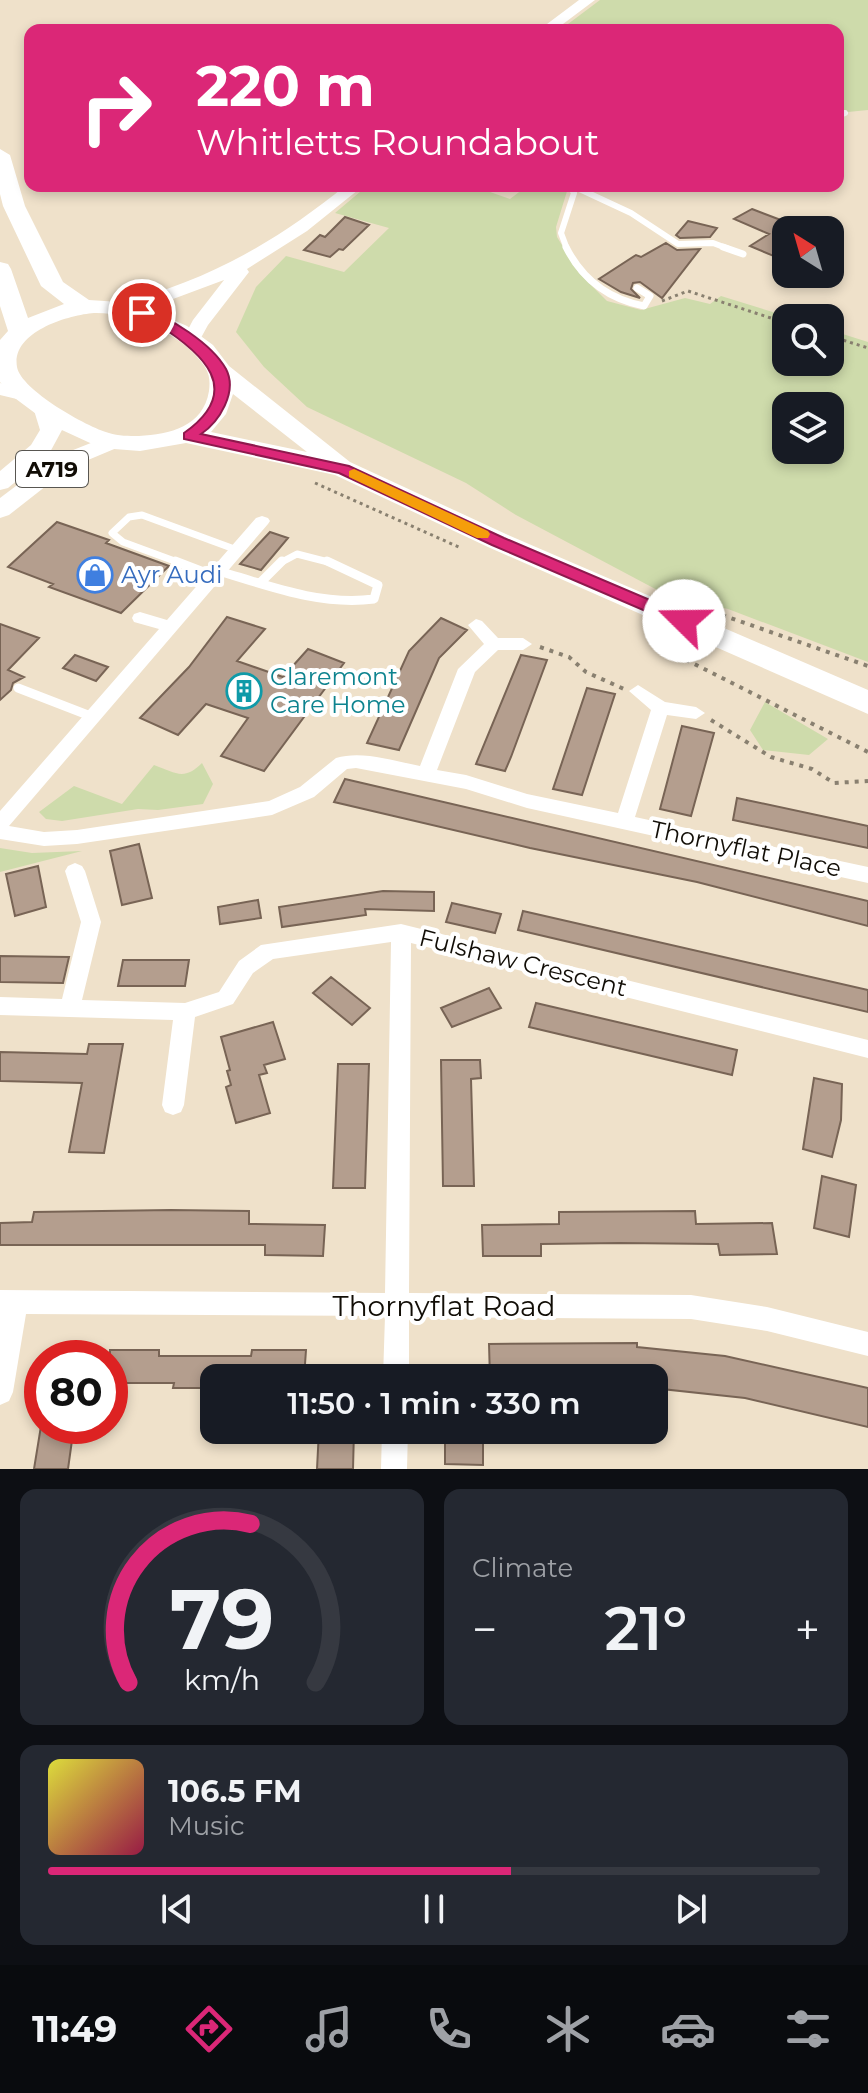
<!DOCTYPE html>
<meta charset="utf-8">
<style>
body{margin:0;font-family:Montserrat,sans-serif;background:#242831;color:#f1f3f6;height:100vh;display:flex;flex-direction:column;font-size:30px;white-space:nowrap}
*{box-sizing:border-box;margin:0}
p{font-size:26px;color:#9ea1a6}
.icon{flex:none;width:44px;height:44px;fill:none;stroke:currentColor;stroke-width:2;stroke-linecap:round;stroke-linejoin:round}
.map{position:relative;height:1469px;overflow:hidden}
.sheet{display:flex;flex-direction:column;gap:20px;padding:20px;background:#0d0f14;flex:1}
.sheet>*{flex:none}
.guide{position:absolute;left:24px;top:24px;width:820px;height:168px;border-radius:16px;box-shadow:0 4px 12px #0003;background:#db2777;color:#fff;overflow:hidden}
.needle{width:52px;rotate:323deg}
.buttons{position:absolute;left:772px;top:216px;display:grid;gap:16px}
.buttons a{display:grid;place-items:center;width:72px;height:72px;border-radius:16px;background:#171b24;box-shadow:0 4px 12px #0003;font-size:40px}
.speed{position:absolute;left:24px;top:1340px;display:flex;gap:16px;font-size:40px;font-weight:700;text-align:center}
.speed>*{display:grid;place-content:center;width:104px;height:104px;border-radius:50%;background:#171b24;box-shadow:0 4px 12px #0003;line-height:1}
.speed .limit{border:12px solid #d22;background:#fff;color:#111}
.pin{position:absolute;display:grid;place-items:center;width:68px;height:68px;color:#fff;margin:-34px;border:4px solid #fff;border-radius:50%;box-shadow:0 2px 8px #0007}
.me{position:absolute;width:88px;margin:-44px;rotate:292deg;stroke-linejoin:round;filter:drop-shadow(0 0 6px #0008)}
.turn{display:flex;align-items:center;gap:28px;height:168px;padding:0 40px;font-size:36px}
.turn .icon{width:104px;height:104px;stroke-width:2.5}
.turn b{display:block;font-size:56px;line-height:68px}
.big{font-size:60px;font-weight:600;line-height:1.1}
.sheet .tile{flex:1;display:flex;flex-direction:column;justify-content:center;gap:12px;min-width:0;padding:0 28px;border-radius:16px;background:#242831}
.sheet .dial{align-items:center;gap:0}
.dial svg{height:208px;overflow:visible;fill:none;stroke:#363941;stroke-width:7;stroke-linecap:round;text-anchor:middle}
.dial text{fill:#f1f3f6;stroke:none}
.song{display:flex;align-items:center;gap:24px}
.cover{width:96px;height:96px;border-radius:12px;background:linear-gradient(135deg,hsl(60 70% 55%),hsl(340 70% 35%))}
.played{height:8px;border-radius:4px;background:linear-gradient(90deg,#db2777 60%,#363941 60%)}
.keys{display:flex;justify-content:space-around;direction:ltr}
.heat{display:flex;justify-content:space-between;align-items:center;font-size:44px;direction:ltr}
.sheet .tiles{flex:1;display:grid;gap:20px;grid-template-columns:1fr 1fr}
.tile:last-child{grid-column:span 2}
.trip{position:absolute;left:200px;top:1364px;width:468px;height:80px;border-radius:16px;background:#171b24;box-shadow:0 4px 12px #0003;font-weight:600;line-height:80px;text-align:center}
.tab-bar{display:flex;height:128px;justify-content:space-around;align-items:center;background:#090b0e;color:#9ea1a6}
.tab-bar .icon{width:56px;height:56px}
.tab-bar .on{color:#db2777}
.tab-bar b{font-size:36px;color:#f1f3f6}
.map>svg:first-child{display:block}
</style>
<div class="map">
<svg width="868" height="1469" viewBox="0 0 868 1469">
<rect width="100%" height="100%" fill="#efe1ca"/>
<!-- green -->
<path fill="#cedbab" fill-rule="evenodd" d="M600 0H868V110L838 113V30H560Z
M367 186H473L510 199 527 186 550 192 562 186 568 188 556 227 557 237 579 273 607 301 641 310 685 298 710 304 721 296 792 318H786V362H830V330L868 342V662L728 609 661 592 516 515 466 483 307 407 264 367 236 332 256 287 286 256 344 272 389 228 335 213ZM786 406H830V450H786Z
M765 702 828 739 809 755 763 750 750 730Z
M202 763 213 784 203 804 158 810 138 809 62 821 46 819 39 812 74 786 122 804 154 765C176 773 184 781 202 763Z
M0 848 32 853 82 851 0 872Z"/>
<!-- building -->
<path fill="#b49e8e" stroke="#786455" stroke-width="2" d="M752 209 786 222V251L776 257 750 246 769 234 734 219Z
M345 217 369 225 343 250 339 249 330 257 304 250 320 235 325 237Z
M688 221 717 228 710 237 680 238 676 235Z
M666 243 677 250 700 249 662 298 640 282 633 283 631 289 640 298 621 292 599 279 636 255 641 257Z
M57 522 109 540 106 543 169 566 121 613 49 587 53 584 8 567Z
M270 532 288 538 261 570 240 564Z
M227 617 265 629 237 661 283 677 308 649 344 663 264 771 221 756 248 718 206 704 178 735 140 718 189 667Z
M441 618 467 630 439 658 399 750 367 743 409 651Z
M0 624 39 638 8 670 24 677 13 683 11 690 0 700Z
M75 655 108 667 96 681 63 668Z
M521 655 547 660 511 757 505 771 476 764Z
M587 688 615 694 582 795 553 789Z
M682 726 714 733 691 816 660 809Z
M345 779 868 901V926L697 882 530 848 334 802Z
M737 798 868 826V848L733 820Z
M139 844 152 898 122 905 110 851Z
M38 866 46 907 15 916 6 874Z
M383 891 434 892V911L365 909 366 915 282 927 279 907Z
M258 900 261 918 220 924 218 907Z
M452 903 501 914 495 933 446 922Z
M523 911 868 990V1012L518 930Z
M0 956 69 957 63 983 0 982Z
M123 960H189L185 986H118Z
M331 977 370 1008 352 1025 313 993Z
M489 988 501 1008 452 1027 441 1008Z
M536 1003 737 1050 732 1075 529 1027Z
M273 1022 285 1059 264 1065 267 1073 259 1075 270 1113 236 1123 226 1087 231 1085 227 1071 230 1070 221 1037Z
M89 1044H123L104 1153 69 1152 82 1083 0 1081V1052L87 1054Z
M441 1060H480L481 1078 471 1079 474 1186H443Z
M338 1064H369L365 1188H333Z
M814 1078 842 1084 841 1120 832 1157 803 1149Z
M822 1176 856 1185 849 1237 814 1228Z
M171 1210 249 1211V1224L325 1225 323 1256 265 1255V1245H0V1223L32 1222 34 1212Z
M695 1211 696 1224 772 1223 777 1254 720 1255 718 1244 620 1243 541 1244V1256H483L482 1225 559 1224V1212Z
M637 1343V1347L725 1356 868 1388V1427L745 1398 662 1389V1378H490L489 1344Z
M110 1350H159V1356H251L252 1350H306L304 1378H214V1388H173L174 1383H110Z
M41 1426H74L68 1469H34Z
M319 1430H354L353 1469H317Z
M445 1430H483V1465L445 1464Z"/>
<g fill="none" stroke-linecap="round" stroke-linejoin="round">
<!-- path-far1 -->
<path stroke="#898070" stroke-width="3" stroke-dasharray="3 4" stroke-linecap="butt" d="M662 301 688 291 786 323
M830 336 868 348
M315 483 461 548"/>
<!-- path -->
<path stroke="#898070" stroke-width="4" stroke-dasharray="4 6" stroke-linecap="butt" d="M722 615 868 666
M655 632 650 638 659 646 868 752
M540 647 569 657 586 672 624 689
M711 720 771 757 812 769 834 783 868 781"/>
<!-- lane-far2 -->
<path stroke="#fff" stroke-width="6" d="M838 115 845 113
M573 186 631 213 678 244 713 243 729 249
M567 249 561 233 574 193 570 186"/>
<!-- lane-far1 -->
<path stroke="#fff" stroke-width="7" d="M566 247C582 279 608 299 644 306L650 296 637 288
M723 247 743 254
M180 563 123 542 112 533 129 517 142 515 237 550
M280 563 297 554 332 563"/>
<!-- lane -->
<path stroke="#fff" stroke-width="9" d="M175 561 214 576
M219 571C269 586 321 606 374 599L378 585 327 561
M261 582 282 561
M18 688 93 717"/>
<!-- street -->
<path fill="#fff" fill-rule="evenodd" d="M262 516 268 518 270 521 268 524 9 826 44 832 77 830 269 801 300 787 336 758C362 750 393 761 420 766L458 669 484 644 468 625 476 619 482 621 498 638H523L532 644 523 650H498L475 672 437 770 466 775 527 794 618 813 651 710 629 691 638 685 665 702 696 707 705 713 696 719 667 715 635 817 868 867V883L527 808 466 789 356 768 347 769 314 797 272 815 77 844 44 846 0 839V811L159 629 134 622 132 618 134 614 140 612 167 620 256 518Z
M75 863 82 866 85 871 101 922 82 1000 185 1003 219 992 239 961 261 945 401 924 868 1040V1058L411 943 409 1293 691 1295 767 1307 868 1332V1356L767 1331 691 1319 409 1317V1378H383L385 1316 26 1314 13 1392 9 1401 0 1405V1290L385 1293 391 942 273 959 253 973 233 1004 195 1017 184 1105 181 1112 173 1115 165 1112 162 1105 173 1020 0 1015V997L62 999 81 922 65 871 68 866Z
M382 1430H408L407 1469H381Z"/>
<!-- secondary -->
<path fill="#fff" fill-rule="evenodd" d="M579 0H595L555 30H539Z
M345 186H363L307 231 247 269 249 272 208 325 197 345H185L182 341 193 320 224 280 165 302 125 312 116 307 119 303C206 282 276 242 345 186Z
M0 383 32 391 35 395 25 401 0 395Z"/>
<!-- primary -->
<path fill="#fff" fill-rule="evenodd" d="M44 400 55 407 62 430 49 454 8 488 0 490V471L31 445 40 430 33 407Z
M111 435 119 437 123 442 119 447 69 468 9 515 0 518V498L53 458Z"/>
<!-- highway -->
<path fill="#fff" fill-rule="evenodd" d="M0 149 10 155 25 206 63 282 89 300 134 303 187 326 213 345 229 366 350 462 508 535 868 690V714L488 547 335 475 186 443 140 451 101 448 51 425 12 396 0 382V340L8 331 0 306V262L8 264 11 269 28 318 64 304 41 286 3 206 0 194ZM94 313C132 312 184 334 205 367 210 375 210 383 209 391 203 427 170 434 139 436 129 436 118 436 109 433 87 427 21 390 17 367 11 332 68 315 94 313ZM233 394 307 452 211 432 226 414Z"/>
</g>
<!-- route -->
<path fill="#db2777" stroke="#8e194d" stroke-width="2" d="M142 309C169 316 212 344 226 369 238 392 219 422 201 434L349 466 504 538 690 617 692 621 690 625H678L492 545 339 473 184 439V433C245 390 203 353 157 324 150 319 141 318 135 313Z"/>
<!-- slow -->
<path fill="#f59e0b" d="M354 469 488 531 490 534 488 538H477L349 477V471Z"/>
<!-- icons -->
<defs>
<symbol id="shop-ring" viewBox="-11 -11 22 22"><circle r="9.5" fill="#fff" stroke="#3f7fe0" stroke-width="1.5"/><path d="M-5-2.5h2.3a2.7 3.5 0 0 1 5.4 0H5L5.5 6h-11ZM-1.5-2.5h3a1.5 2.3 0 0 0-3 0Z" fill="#3f7fe0"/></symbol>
<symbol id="building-ring" viewBox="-11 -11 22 22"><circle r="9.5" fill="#fff" stroke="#0f9aa8" stroke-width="1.5"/><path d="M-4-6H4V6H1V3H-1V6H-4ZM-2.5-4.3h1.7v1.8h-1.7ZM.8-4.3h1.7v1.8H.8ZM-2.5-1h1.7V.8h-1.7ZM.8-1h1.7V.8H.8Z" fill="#0f9aa8"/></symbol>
</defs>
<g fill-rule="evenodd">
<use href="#shop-ring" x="75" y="555" width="40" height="40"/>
<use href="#building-ring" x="224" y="671" width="40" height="40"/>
</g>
<g text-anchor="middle" stroke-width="8" stroke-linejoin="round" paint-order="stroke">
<!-- shield labels -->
<rect fill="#fff" stroke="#585651" stroke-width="2" x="16" y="451" width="72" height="36" rx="6"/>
<g font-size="22" font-weight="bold" fill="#110d06">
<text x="52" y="477">A719</text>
</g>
<!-- shop labels -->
<g font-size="24" fill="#366cbe" stroke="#fff" text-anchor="start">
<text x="121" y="583">Ayr Audi</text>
</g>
<!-- culture labels -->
<g font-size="24" fill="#0d838f" stroke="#fff" text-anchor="start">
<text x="270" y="685">Claremont<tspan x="270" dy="28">Care Home</tspan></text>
</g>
<!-- street labels -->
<g font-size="24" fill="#110d06" stroke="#fff">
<text transform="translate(746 849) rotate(12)" y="8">Thornyflat Place</text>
<text transform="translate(523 963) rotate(14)" y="8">Fulshaw Crescent</text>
</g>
<!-- near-street labels -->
<g font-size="28" fill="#110d06" stroke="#fff">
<text x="444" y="1316">Thornyflat Road</text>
</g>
</g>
</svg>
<div class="buttons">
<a><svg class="needle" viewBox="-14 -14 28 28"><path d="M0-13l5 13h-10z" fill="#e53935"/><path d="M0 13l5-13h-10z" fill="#9ea1a6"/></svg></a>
<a><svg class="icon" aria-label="search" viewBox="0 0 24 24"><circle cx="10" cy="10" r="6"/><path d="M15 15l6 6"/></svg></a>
<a><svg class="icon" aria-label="layers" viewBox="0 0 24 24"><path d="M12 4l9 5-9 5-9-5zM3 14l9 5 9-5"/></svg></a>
</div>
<div class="speed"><div class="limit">80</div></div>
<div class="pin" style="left:142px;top:313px;background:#d93025"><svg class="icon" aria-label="arrive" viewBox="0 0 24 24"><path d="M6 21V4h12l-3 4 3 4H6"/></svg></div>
<svg class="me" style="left:684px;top:621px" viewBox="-20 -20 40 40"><circle r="19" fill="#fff"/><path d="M0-13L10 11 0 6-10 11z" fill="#db2777"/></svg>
<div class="trip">11:50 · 1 min · 330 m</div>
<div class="guide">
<div class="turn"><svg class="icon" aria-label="right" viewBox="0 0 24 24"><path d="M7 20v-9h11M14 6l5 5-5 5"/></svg><div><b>220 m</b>Whitletts Roundabout</div></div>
</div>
</div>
<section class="sheet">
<div class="tiles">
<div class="tile dial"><svg viewBox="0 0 100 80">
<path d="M14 69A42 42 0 1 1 86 69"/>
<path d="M14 69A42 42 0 0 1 61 8" stroke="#db2777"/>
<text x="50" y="56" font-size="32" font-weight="700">79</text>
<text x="50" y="72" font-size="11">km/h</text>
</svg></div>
<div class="tile"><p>Climate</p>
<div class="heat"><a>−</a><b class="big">21°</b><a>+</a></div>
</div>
<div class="tile">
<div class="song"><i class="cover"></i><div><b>106.5 FM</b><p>Music</p></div></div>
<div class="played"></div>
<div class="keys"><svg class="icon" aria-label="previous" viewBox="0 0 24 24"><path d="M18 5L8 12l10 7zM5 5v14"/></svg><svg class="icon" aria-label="pause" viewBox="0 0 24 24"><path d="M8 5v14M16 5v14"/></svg><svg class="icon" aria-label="next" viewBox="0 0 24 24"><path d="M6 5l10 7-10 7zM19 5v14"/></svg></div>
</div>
</div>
</section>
<nav class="tab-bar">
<b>11:49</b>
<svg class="icon on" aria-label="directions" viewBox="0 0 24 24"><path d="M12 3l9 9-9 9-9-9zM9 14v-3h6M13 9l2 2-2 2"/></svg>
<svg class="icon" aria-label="music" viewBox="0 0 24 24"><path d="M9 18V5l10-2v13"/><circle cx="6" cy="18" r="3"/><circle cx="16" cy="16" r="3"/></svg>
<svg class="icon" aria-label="phone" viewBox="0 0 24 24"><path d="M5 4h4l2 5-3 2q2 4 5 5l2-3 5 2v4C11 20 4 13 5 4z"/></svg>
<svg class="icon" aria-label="climate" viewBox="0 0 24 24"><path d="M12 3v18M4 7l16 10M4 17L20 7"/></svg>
<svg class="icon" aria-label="car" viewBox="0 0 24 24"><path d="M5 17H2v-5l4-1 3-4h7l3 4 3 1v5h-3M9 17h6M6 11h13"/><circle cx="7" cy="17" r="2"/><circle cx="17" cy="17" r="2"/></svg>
<svg class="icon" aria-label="filters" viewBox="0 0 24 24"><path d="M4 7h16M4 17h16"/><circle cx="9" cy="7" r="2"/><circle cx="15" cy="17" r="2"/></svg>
</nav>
